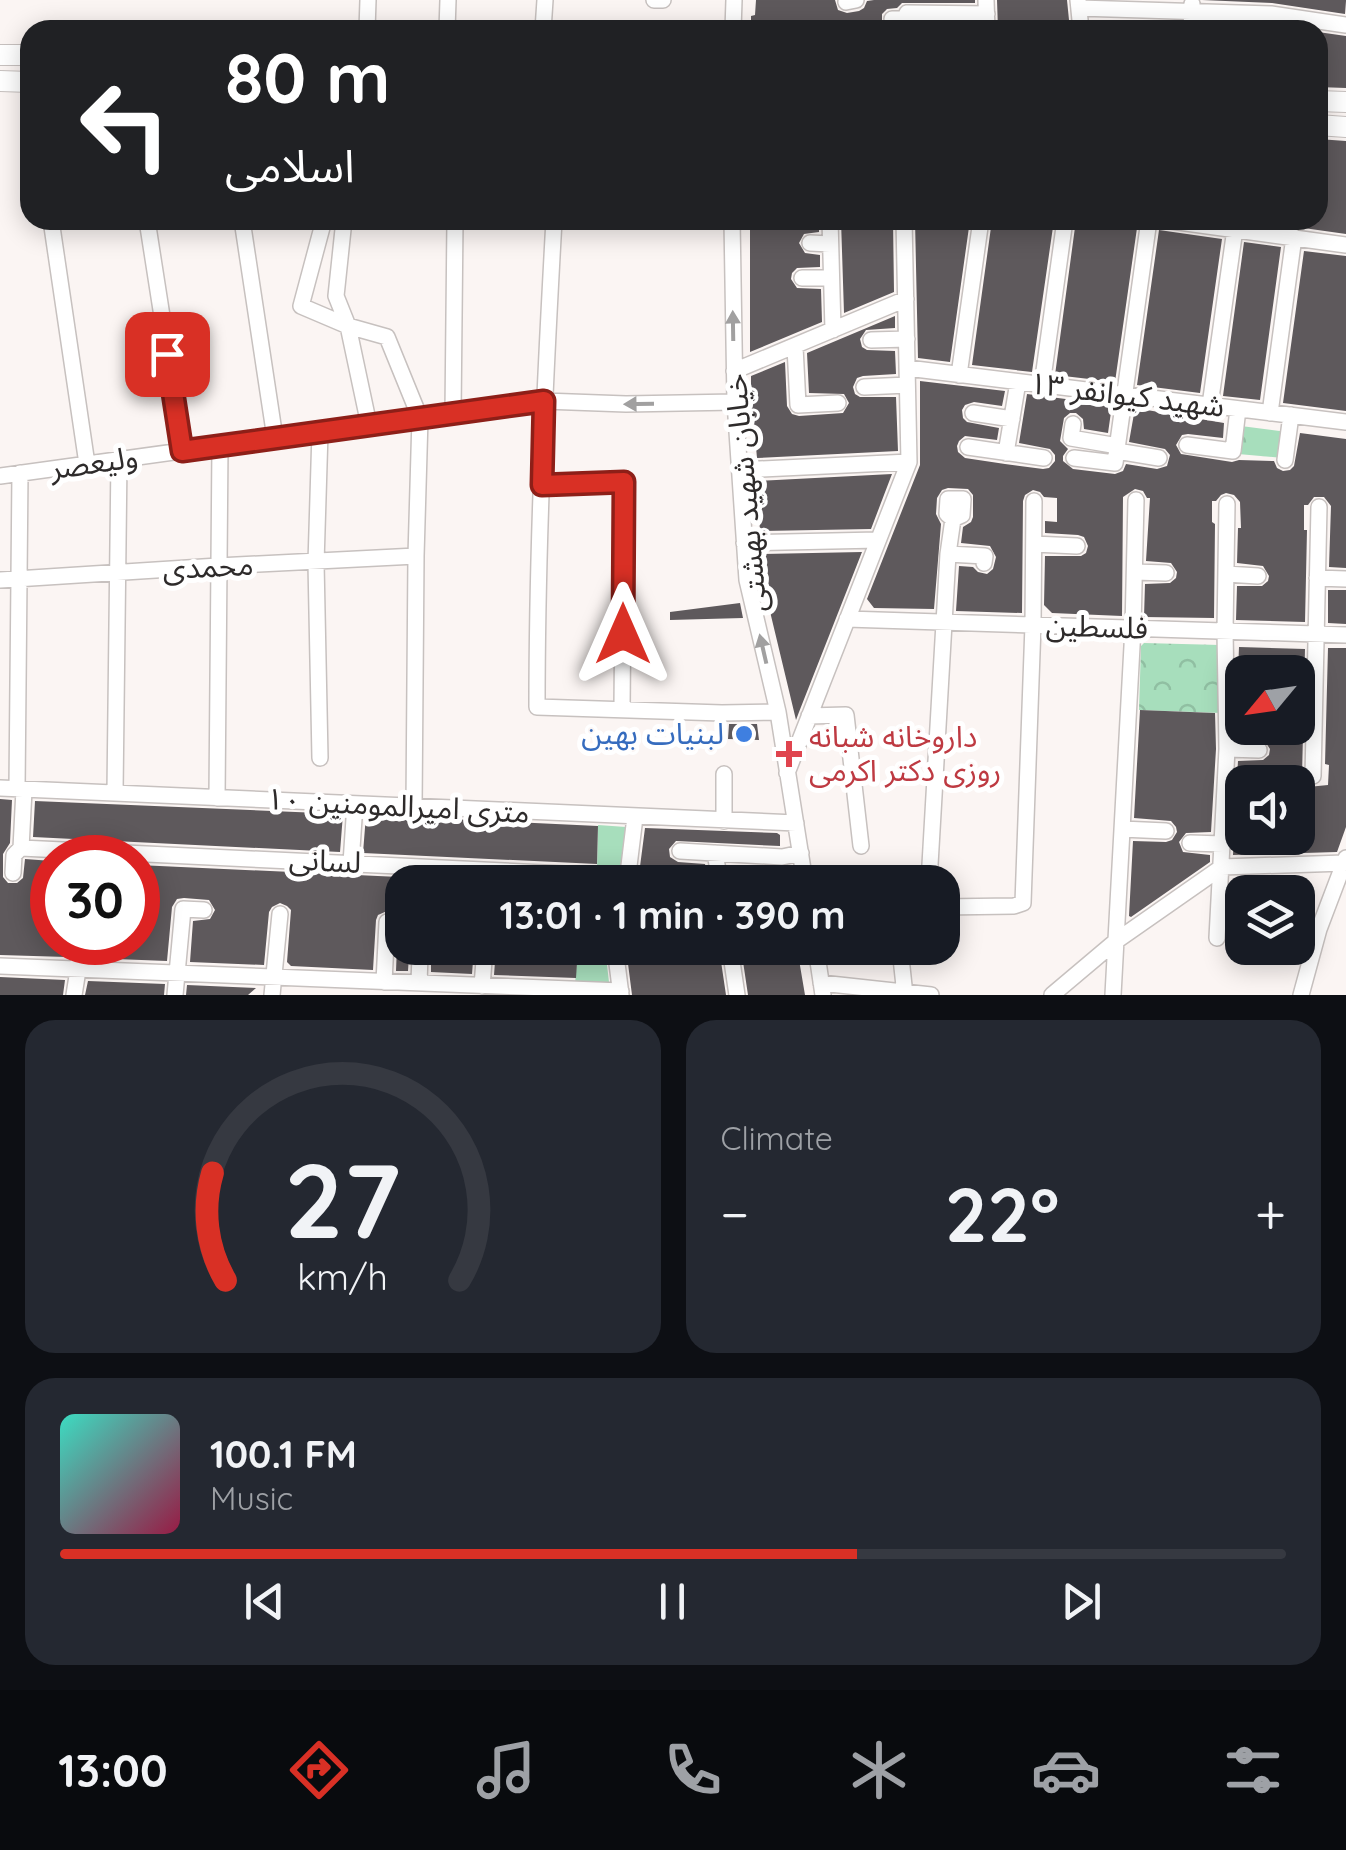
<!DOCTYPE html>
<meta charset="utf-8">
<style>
body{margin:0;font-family:Quicksand,"Noto Sans Arabic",sans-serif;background:#242831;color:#f1f3f6;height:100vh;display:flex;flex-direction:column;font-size:38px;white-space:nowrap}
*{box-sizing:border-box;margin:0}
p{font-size:32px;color:#9ea1a6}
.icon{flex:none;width:55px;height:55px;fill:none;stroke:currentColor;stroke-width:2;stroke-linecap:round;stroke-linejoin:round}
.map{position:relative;height:995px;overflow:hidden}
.drawer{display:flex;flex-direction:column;gap:25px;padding:25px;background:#0d0f14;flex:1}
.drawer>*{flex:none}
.top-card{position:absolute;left:20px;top:20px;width:1308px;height:210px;border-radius:30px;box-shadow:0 5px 25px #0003;background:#202124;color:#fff;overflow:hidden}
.needle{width:65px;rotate:241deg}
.buttons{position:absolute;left:1225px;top:655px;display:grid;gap:20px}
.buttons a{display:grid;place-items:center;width:90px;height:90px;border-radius:20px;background:#171b24;box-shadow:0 5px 25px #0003;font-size:50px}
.speed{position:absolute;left:30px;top:835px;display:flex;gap:20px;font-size:50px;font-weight:700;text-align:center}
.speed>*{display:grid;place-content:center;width:130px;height:130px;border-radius:50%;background:#171b24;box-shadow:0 5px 25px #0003;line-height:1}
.speed .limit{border:15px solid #d22;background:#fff;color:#111}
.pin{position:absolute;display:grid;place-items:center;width:85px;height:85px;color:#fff;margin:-42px;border-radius:20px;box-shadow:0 5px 15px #0006}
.me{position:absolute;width:110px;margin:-55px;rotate:0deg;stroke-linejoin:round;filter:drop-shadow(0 0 8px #0008)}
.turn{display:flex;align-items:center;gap:35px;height:210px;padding:0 40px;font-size:45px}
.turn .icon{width:130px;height:130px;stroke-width:2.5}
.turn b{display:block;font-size:70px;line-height:85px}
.big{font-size:75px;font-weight:700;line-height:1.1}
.drawer .card{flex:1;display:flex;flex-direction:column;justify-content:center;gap:15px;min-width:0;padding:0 35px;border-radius:30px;background:#242831}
.drawer .dial{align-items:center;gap:0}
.dial svg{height:260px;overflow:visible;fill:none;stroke:#363941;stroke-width:7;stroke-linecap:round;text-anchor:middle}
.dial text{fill:#f1f3f6;stroke:none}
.song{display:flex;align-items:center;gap:30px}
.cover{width:120px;height:120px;border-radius:15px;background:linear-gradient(135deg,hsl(170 70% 55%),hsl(340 70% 35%))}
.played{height:10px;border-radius:5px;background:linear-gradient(90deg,#d93025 65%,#363941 65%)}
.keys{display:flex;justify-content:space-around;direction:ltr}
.heat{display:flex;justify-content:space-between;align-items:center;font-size:55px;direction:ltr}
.drawer .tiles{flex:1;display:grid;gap:25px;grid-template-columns:1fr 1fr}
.card:last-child{grid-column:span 2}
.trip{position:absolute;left:385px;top:865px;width:575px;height:100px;border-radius:30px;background:#171b24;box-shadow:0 5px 25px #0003;font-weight:700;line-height:100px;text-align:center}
.menu{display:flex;height:160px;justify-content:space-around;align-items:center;background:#090b0e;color:#9ea1a6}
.menu .icon{width:70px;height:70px}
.menu .selected{color:#d93025}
.menu b{font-size:45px;color:#f1f3f6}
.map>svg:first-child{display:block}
</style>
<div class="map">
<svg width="1346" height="995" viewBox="0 0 1346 995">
<defs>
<pattern id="park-crowns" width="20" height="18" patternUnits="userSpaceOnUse" patternTransform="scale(2.5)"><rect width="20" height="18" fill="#a7debc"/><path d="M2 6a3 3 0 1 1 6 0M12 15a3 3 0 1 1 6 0" fill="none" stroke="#90bfa2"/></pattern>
</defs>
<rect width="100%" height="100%" fill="#fbf5f3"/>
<!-- green -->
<path fill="#a7debc" d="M598 825 626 827 622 871 597 870Z
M578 948H605L609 982 575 984Z"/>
<!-- park -->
<path fill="url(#park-crowns)" d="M1241 426 1287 432 1283 458 1238 454Z
M1144 643 1220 645 1221 713 1139 710 1141 646Z"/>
<!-- building -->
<path fill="#5e595c" d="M756 0H835L838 10 847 13 859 11 864 8 867 1 874 0H975V3H902L897 8 887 9 882 14V24L891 30H751V16L755 15Z
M997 0H1067L1070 30H998Z
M1202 0H1346V1L1345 14 1272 3Z
M1091 20 1180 22V30H1092Z
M1203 23 1270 25 1303 30H1202Z
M918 24 976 25V30H909Z
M1318 32 1346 36V88L1318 87Z
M1318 139 1346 141V234L1247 220H1318Z
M750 220H819V232L804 234 799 243 805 253 820 255V267L797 268 792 273 791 279 797 288 821 289 822 322 750 352Z
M841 220H893L894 292 844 313Z
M915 220H970L950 362 918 358Z
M992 220H1054L1032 372 972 365Z
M1076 220 1138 221 1115 382 1055 375Z
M1159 230 1222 239 1200 393 1137 385Z
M1244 242 1281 247 1260 400 1223 396Z
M1304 251 1346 256V411L1283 403Z
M895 316V328L866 330 860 339 862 347 867 350 895 351 896 374 863 376 857 378 853 387 855 394 860 397H896L898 451 757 458 754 425H751V376L785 362 787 406 792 414 799 416 843 413 849 403 844 394 809 393 807 353Z
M920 381 1005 391 1002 406 974 402 965 405 962 410 963 418 967 422 999 428 997 440 965 436 959 441 957 446 958 452 965 458 1005 464 1043 469 1049 468 1055 461V455L1050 449 1019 443 1027 394 1112 405 1108 433 1084 429 1083 419 1076 413H1070L1064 418 1060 441 1068 449 1063 456V461L1073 469 1115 474 1123 471 1126 464 1157 469 1167 466 1170 455 1165 449 1129 442 1135 408 1224 423 1223 438 1188 434 1182 435 1176 445 1181 454 1232 462 1239 460 1274 461 1277 468 1283 471 1290 470 1294 466 1300 433 1346 439V568L1329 567 1331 506 1324 497H1314L1308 505H1304V530H1307L1305 622 1236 620 1237 586H1262L1268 581 1269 576 1263 566 1237 563 1238 528H1241L1240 502 1234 495 1226 493 1221 495 1216 501H1212V522L1215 524 1214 618 1144 617 1145 584 1170 583 1176 578 1177 572 1171 563 1146 561 1150 498H1147L1143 491 1135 489 1123 497 1122 616 1052 613 1044 605 1045 556H1081L1086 553 1088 546 1084 537 1078 535 1045 533V521L1057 522V498L1044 497 1040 492 1033 490 1025 495 1023 501 1022 613 956 611 959 566 973 567 978 572 987 574 993 569 996 557 990 546 961 543 963 527 971 522 973 517V495L968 489 948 488 942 490 937 498 936 514 941 524 934 609 874 608 867 599 920 465Z
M892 474 871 529 760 531 756 481Z
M862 552 799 712 796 720 767 599 763 554Z
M1328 590H1346V624L1328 623Z
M740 603 743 618 670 620V612Z
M1239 647 1305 649 1302 776 1303 782H1242V838H1298V788L1328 785 1329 765 1325 764 1328 648H1346V827L1337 852 1233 855 1238 761 1263 760 1269 755 1270 749 1264 740 1238 738V713L1242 714V728H1298V672H1238Z
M1140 710 1215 713 1216 749 1211 832 1186 833 1179 842 1183 852 1210 855V862L1131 917 1129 916 1133 841 1166 842 1172 840 1177 832 1176 827 1171 821 1134 818Z
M729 724H757L759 740 728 739Z
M0 799 12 800 10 843 3 854V877L8 883H17L23 878 25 859 52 861V942H68L67 957 0 955Z
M35 801 343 814 340 852 33 837Z
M366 815 598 826 597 864 363 853Z
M645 828 777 833 780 835V846L676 841 669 849 670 857 678 862 705 864 709 882H638Z
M138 865 507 882H402V948H412L409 955 408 971H396L398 922 394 913 387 911 378 915 376 920 373 970 291 966 287 962 291 910 287 906 280 903 272 907 269 912 264 965 190 962 193 921 210 919 215 910 209 900 184 898 177 899 172 907 167 961 90 958V942H138Z
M728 865 785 868 787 882H731Z
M428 948H474L472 974 431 972V954Z
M496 948H578L576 978 494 975Z
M626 948H719L726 995H632Z
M741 948H797L805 995H748Z
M0 977 65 980 63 995H0Z
M88 981 165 984 164 995H85Z
M187 985 256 988 248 995H186Z"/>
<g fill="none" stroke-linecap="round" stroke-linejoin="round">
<defs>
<path id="minor" d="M654 0H663
M986 0 987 30
M1078 0 1081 30
M846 2 856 0
M1079 8 1271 14 1346 25
M892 19H908L907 13 987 14
M367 30 368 0
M447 30 448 0
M543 30 545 0
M733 30 734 0
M1191 30 1192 4
M51 220 87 464
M147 220 183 451
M242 220 275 438
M324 220 301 306 348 326 387 337 420 418 416 556 414 807
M344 220 336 296 348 326 369 425
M554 220C545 382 537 545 537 707L722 713 778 712
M732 220 735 402 747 580 778 712 805 882
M830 220 833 330
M1164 220 1346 245
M810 243 830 244
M802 278H831
M871 340 907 339
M795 347 798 405 838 403
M907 368 1346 422
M734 371 906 299
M959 375 981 220
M1042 385 1065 220
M864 387 907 385
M1210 405 1235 229
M973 413 1012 419
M1270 413 1294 237
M453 414 455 220
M1073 424 1071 438 1118 446
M320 432 316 563 320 758
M1187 445 1233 451 1238 409
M968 447 1044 458
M1117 451 1159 458
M1006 453 1018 382
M1074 458 1115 463 1149 220
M1285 460 1291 415
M740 470 909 462
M0 476 544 401 626 404 735 402
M542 485 624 482 622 709
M744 543 878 540
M1034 544 1077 546
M948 554 985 556 984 563
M1135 572 1166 573
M1226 574 1258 576
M1317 578 1346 579
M0 580 218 566 416 556
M847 619 1346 635
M809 716 846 715 861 846
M1227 749 1259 750
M787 773 909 462 904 220
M724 774V821
M1313 776 1319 507
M0 788 796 823
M17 789 20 473
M115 792 119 459
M217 798 220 446
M1122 829 1166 831
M1190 843 1223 844
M21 848 628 877
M680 851 782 857 801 853
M715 853 720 882
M351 863 355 804
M13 873 14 855 21 848 24 790
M627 882 635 817
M929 882 948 554 953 519 962 515 963 499H948L947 514 953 519
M942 907 1014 906 1023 903 1033 625 1034 501
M1217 938 1227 749 1225 631 1227 504
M615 948 621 995
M730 948 737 995
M816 948 823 995
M0 966 621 991
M384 982 387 922
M419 983 420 955
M821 983 931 995
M482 986 485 948
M74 995 78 970 79 942
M175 995 183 909 204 910
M272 995 280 914
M905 995 901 958 910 948
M1052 995 1116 941 1222 867 1344 863
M1113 995 1133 628 1136 500
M1301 995 1319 929 1346 858"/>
<path id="major" d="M0 55H30
M0 81 30 82
M1318 101 1346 102
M1318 125 1346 127"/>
</defs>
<!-- minor casing -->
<use href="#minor" stroke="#c7c1bf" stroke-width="18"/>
<!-- major casing -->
<use href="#major" stroke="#c7c1bf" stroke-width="22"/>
<!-- minor -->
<use href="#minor" stroke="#fff" stroke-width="15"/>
<!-- major -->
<use href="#major" stroke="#fff" stroke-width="20"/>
</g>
<!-- one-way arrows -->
<defs><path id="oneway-solid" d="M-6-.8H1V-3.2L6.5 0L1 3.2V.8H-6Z" transform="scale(2.5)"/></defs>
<g fill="#a1a0a0">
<use href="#oneway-solid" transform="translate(733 326) rotate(-91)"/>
<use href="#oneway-solid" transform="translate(639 404) rotate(179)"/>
<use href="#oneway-solid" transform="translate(763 649) rotate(-103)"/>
</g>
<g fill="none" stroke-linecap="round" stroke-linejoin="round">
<defs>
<path id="route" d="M167 354 182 451 544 401 542 485 624 482 623 634"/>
</defs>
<!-- route casing -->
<use href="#route" stroke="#8d1f18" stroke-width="25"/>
<!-- route -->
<use href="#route" stroke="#d93025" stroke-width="18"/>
</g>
<!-- markers -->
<circle fill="#3f7fe0" stroke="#fff" stroke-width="4" cx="744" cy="734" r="10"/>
<path fill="#e0444e" stroke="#fff" stroke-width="4" d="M784 739h10v10h10v10h-10v10h-10v-10h-10v-10h10z"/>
<g text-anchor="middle" stroke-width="10" stroke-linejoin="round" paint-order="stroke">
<!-- street labels -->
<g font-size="30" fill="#2e2b2b" stroke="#fff">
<text transform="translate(1127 395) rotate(7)" y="10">شهید کیوانفر ۱۳</text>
<text transform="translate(94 463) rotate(-8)" y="10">ولیعصر</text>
<text transform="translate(746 493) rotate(-95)" y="10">خیابان شهید بهشتی</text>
<text transform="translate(208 567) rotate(-3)" y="10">محمدی</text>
<text transform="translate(1097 627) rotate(2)" y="10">فلسطین</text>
<text transform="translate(398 806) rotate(3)" y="10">۱۰ متری امیرالمومنین</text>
<text transform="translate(325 861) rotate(3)" y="10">لسانی</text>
</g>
<!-- shop labels -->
<g font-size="30" fill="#366cbe" stroke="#fff" text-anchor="end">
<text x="724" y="744">لبنیات بهین</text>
</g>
<!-- health labels -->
<g font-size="30" fill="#be3a42" stroke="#fff" text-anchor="start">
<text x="809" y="747">داروخانه شبانه<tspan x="809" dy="34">روزی دکتر اکرمی</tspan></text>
</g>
</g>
</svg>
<div class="buttons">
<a><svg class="needle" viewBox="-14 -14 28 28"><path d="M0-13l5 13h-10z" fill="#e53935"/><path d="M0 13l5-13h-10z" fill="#9ea1a6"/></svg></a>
<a><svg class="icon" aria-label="sound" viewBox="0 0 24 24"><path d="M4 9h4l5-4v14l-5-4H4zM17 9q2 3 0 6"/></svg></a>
<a><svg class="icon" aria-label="layers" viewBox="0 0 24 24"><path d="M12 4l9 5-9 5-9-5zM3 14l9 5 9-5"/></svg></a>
</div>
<div class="speed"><div class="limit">30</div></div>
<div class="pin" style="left:167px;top:354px;background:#d93025"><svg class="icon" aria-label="arrive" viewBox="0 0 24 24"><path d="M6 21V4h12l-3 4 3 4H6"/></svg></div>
<svg class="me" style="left:623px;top:634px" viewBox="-20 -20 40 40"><path d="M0-17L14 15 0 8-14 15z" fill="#d93025" stroke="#fff" stroke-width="4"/></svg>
<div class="trip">13:01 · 1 min · 390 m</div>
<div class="top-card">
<div class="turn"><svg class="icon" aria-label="left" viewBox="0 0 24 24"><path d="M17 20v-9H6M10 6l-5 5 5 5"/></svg><div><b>80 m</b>اسلامی</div></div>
</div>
</div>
<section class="drawer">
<div class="tiles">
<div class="card dial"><svg viewBox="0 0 100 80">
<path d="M14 69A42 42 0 1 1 86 69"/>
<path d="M14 69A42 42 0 0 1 10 36" stroke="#d93025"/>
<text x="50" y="56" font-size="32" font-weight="700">27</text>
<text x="50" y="72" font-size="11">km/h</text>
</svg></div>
<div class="card"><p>Climate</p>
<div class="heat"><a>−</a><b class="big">22°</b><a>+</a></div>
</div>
<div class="card">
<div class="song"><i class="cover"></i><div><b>100.1 FM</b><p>Music</p></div></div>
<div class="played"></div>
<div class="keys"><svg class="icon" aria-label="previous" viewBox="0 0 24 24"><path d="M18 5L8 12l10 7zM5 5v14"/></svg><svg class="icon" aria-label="pause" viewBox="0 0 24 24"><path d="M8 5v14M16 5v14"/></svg><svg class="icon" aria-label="next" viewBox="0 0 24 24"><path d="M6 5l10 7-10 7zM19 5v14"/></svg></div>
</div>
</div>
</section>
<nav class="menu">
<b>13:00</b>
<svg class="icon selected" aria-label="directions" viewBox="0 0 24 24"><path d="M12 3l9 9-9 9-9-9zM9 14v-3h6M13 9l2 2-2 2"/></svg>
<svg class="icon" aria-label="music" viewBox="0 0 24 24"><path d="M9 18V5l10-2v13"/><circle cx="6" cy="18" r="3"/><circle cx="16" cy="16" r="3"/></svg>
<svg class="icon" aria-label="phone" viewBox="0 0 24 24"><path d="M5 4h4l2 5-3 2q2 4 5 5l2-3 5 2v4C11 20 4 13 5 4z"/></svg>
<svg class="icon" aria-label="climate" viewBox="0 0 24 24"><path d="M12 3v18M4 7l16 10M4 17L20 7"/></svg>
<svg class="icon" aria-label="car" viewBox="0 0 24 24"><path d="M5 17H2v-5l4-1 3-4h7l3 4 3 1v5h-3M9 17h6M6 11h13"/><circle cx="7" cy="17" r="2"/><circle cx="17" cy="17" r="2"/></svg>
<svg class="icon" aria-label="filters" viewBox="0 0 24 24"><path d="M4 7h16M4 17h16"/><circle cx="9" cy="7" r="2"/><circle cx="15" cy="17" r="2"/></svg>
</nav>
